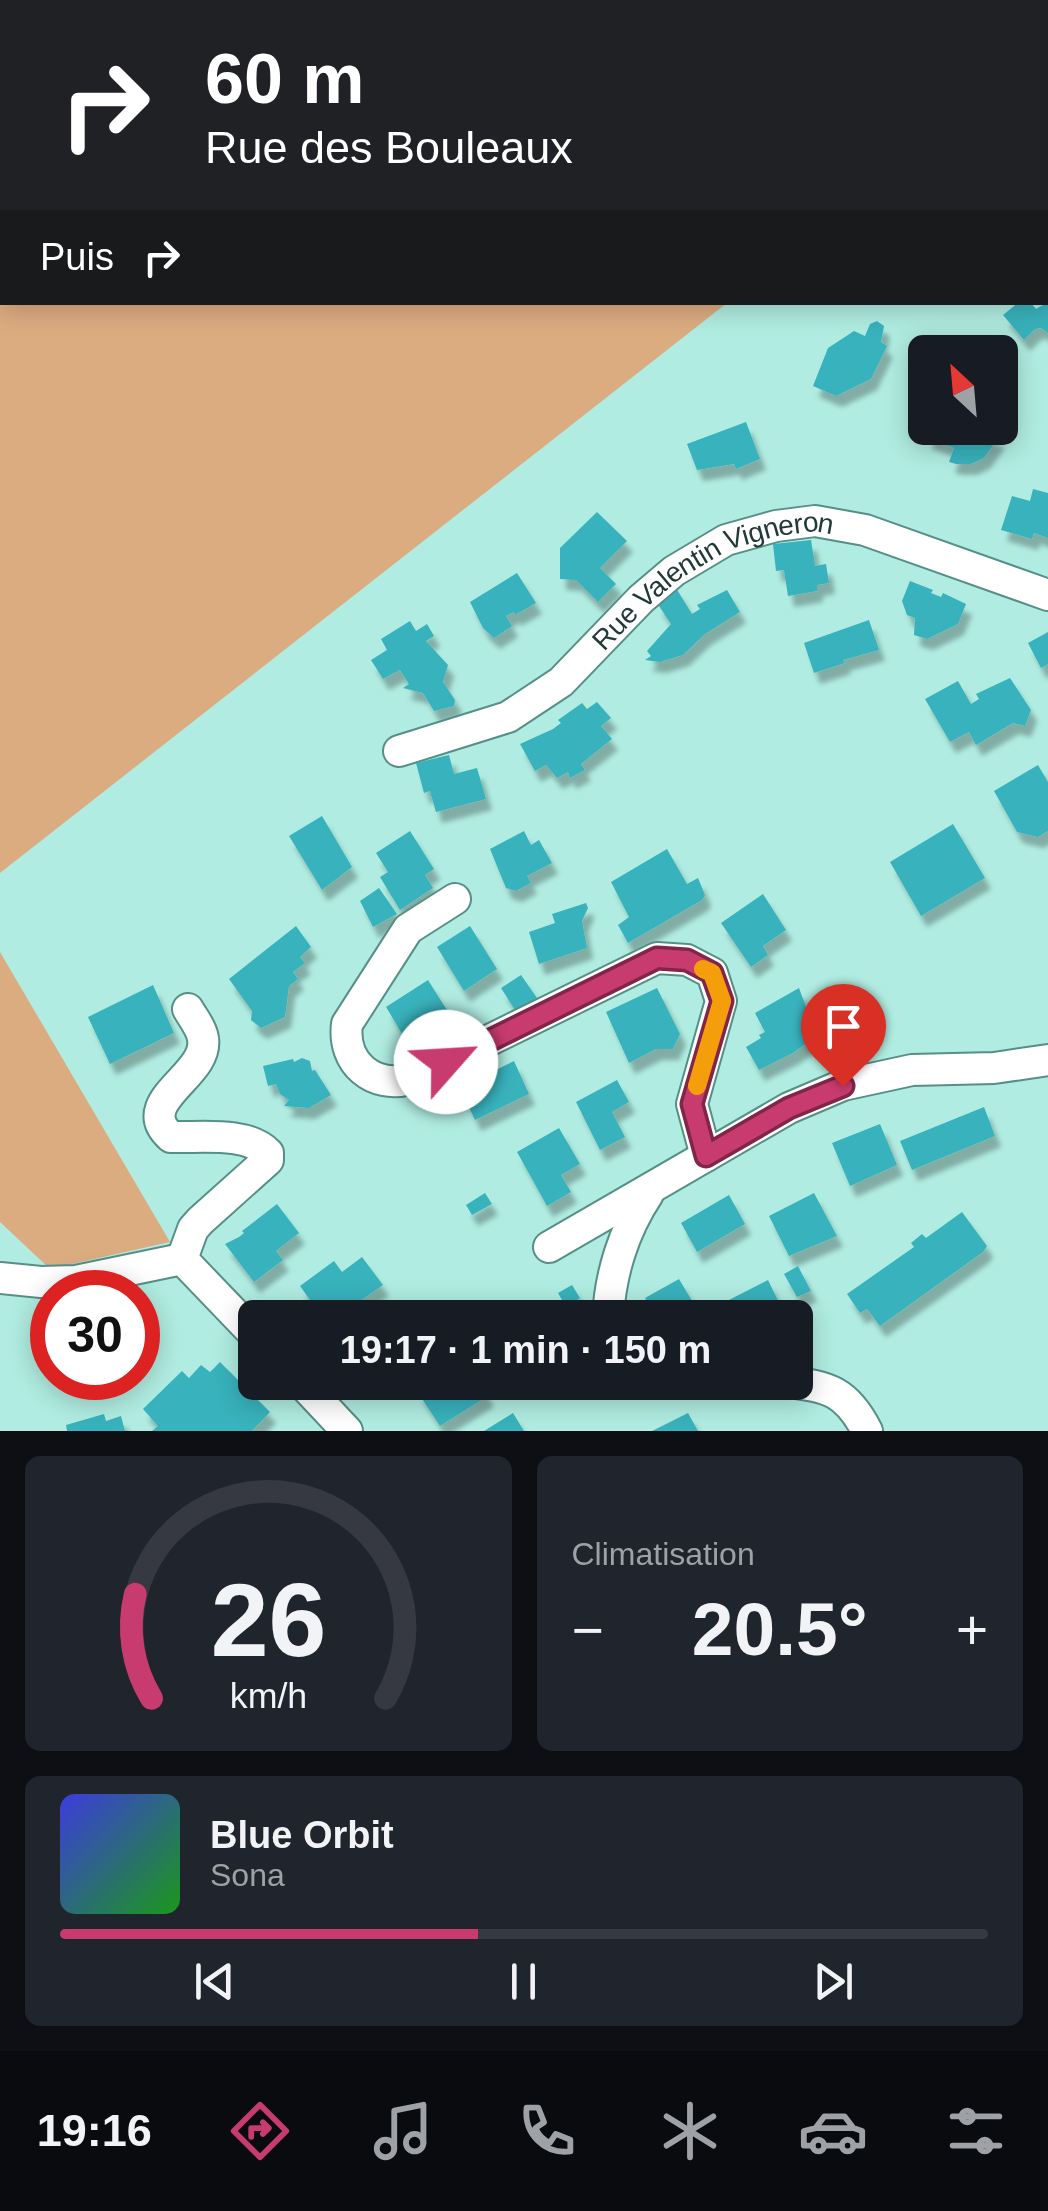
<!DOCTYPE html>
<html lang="fr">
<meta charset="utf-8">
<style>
body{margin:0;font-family:Arial,sans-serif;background:#20242c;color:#f1f3f6;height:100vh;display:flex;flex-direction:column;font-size:38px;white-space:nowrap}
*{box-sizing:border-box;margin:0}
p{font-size:32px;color:#9ea1a6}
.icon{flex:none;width:55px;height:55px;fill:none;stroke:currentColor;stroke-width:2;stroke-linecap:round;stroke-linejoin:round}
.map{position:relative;height:1431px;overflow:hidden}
.sheet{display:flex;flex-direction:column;gap:25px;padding:25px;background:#0d0f14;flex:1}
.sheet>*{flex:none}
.banner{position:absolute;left:0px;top:0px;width:1050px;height:305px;box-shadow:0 5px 25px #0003;background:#202124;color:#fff;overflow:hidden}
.needle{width:65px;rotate:334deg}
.tools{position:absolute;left:908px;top:335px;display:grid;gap:20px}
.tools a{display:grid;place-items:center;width:110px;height:110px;border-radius:15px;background:#171b24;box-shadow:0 5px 25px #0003;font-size:50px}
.speed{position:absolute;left:30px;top:1270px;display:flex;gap:20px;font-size:50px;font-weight:700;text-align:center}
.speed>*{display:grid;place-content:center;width:130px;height:130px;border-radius:50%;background:#171b24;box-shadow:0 5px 25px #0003;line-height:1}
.speed .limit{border:15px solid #d22;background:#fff;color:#111}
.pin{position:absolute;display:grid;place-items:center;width:85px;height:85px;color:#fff;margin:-102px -42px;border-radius:50% 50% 50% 0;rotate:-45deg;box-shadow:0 0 10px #0007}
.pin .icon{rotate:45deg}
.me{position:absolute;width:110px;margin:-55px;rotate:64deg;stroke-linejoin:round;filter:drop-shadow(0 0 8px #0008)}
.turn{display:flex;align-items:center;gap:35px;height:210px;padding:0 40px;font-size:45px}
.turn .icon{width:130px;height:130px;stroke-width:2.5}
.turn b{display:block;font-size:70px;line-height:85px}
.then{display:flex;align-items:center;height:95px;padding:0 40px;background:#0003;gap:20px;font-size:38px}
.big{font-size:75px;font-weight:600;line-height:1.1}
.sheet .tile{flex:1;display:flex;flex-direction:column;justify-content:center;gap:15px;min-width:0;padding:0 35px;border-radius:15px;background:#20242c}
.sheet .dial{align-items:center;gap:0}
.dial svg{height:260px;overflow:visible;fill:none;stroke:#363941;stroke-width:7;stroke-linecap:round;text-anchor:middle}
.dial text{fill:#f1f3f6;stroke:none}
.song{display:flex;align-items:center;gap:30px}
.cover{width:120px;height:120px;border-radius:15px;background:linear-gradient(135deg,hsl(240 70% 55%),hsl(120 70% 35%))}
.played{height:10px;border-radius:5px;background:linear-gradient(90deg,#c73b6e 45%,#363941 45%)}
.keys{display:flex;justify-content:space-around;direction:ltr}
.heat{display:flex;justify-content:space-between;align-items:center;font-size:55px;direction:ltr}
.sheet .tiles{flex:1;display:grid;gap:25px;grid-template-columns:1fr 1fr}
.tile:last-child{grid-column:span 2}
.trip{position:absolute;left:238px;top:1300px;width:575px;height:100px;border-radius:15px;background:#171b24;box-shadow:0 5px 25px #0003;font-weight:600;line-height:100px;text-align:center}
.menu{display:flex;height:160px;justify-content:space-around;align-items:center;background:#090b0e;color:#9ea1a6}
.menu .icon{width:70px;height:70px}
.menu .on{color:#c73b6e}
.menu b{font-size:45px;color:#f1f3f6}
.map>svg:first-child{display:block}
</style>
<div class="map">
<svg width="1048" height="1431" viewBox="0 0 1048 1431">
<defs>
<filter id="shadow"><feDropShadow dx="6" dy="11" stdDeviation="2.5" flood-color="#0004"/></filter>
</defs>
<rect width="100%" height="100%" fill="#b0ece1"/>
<!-- green -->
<path fill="#dcac81" d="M0 0H958L2 2V302L727 303 0 873Z
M0 952 170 1242 50 1269 0 1222Z"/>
<!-- building -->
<path fill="#38b2bc" filter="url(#shadow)" d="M1019 302H1030L1036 309 1048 302V333L1041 328 1035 329 1024 340 1003 315Z
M877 321 884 326 881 342 887 346 871 379 836 396 813 386 828 348 854 331 865 336 870 324Z
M746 422 760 459 736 469 734 464 697 470 687 444Z
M929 428H988L986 432 999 437 984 458 971 464H956L949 462 954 448 926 438Z
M1033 489 1048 493V538L1034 533 1032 539 1001 530 1012 496 1030 501Z
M597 512 627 541 600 568 616 584 598 602 576 580 560 579V548Z
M811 540 815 566 826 564 829 583 817 585V591L788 596 784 570 776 571 773 544Z
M517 573 536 603 515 615 514 612 506 616 512 626 494 638 483 628 470 602Z
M910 581 933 590 931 593 941 597 943 593 966 604 958 624 927 639 914 635 915 618 907 615 902 601Z
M676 588 692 614 700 609 697 605 727 590 740 612 705 634 683 655 660 662 645 660 651 656 647 651 671 624 657 603Z
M869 620 879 650 843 660 845 663 814 673 804 643Z
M410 621 416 631 427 624 434 636 426 641 448 665 443 682 455 700 454 706 434 711 423 693 403 688 409 684 400 670 383 679 371 660 387 650 381 639Z
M1048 632V664L1041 668 1028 643Z
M1010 678 1031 710 1025 726 1013 723 976 745 969 732 950 742 925 699 958 681 971 704 979 699 976 694Z
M597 702 611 718 601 726 612 739 581 764 585 770 570 778 568 772 557 778 546 765 535 771 520 744 553 729 561 723 558 720 582 703 587 709Z
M449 755 454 774 477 768 486 799 436 812 430 791 424 793 416 763Z
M1038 765 1048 782V831L1038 837 1017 832 994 791Z
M322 816 352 867 322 890 289 836Z
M953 824 985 878 921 916 890 862Z
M410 831 434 869 425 875 433 888 400 910 380 877 388 872 376 853Z
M524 831 531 845 539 840 552 863 527 876 531 883 516 891 506 888 490 849Z
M667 849 687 884 698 878 705 895 702 900 628 943 618 925 629 917 611 882Z
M379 888 397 914 373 927 360 901Z
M763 894 786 930 763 946 768 955 751 967 721 923Z
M586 903 588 908 582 921 587 948 539 964 529 932 555 923 552 914Z
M296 926 311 947 300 957 305 963 293 972 298 979 289 986 285 1017 261 1028 251 1020 252 1011 229 979Z
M470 926 497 969 464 991 437 947Z
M521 975 537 998 515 1010 501 988Z
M428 980 450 1015 407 1042 386 1007Z
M153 985 174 1033 110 1064 88 1017Z
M657 988 680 1034 673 1049H656L629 1063 606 1012Z
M799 988 809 1015 811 1026 806 1028 813 1039 793 1053 759 1070 746 1047 761 1038 759 1035 765 1032 755 1013Z
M302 1058 310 1061 312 1071 315 1070 331 1095 309 1108 284 1106 289 1100 280 1094 276 1084 268 1086 263 1066 293 1059 294 1062Z
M514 1061 529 1094 475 1120 460 1088Z
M617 1080 629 1102 612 1112 625 1137 600 1150 576 1102Z
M984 1107 995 1136 912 1170 900 1141Z
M880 1124 897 1165 850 1186 832 1143Z
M559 1128 580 1164 561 1175 571 1192 547 1206 517 1152Z
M485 1193 492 1204 472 1215 466 1205Z
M814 1193 837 1236 789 1256 769 1216Z
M729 1195 745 1224 697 1252 681 1223Z
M277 1204 299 1233 276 1251 283 1260 254 1282 225 1244 239 1237 244 1233 242 1231Z
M962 1212 987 1246 983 1252 880 1326 867 1309 860 1313 847 1294 914 1247 911 1243 922 1234 926 1238Z
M362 1257 383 1285 336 1318H323L300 1286 334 1261 342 1272Z
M798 1266 811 1291 797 1297 784 1274Z
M679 1279 701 1316 657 1318 645 1298Z
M768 1280 785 1315 735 1318 727 1301Z
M572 1285 580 1298 566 1307 558 1293Z
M52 1317V1344L40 1348 31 1324Z
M220 1362 270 1412 252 1431H152L158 1426 143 1409 182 1371 189 1378 201 1365 210 1372Z
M431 1382H480L488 1396 440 1426 417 1391Z
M513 1413 524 1431H484Z
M688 1413 698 1431H652Z
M104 1414 106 1421 121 1416 125 1431H67L66 1425Z"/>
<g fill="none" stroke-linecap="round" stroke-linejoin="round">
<defs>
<g id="minor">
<path id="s1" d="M399 751 508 717 561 682 641 599 674 571 726 540 776 526 815 521 865 530 1048 595"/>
<path d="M455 899 408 929 347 1024C342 1063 373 1089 410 1079L657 958 687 960 712 973 721 1001 692 1104 706 1156"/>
<path d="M549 1247 789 1108 843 1085 912 1070 994 1068 1048 1060"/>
<path d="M182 1259 193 1229 200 1221 268 1160V1153C247 1131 200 1138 171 1137 131 1101 209 1076 203 1039 202 1029 193 1018 188 1009"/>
<path d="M0 1278 41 1282 76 1281 182 1259 255 1335"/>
<path d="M608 1318C610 1274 624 1230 648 1194"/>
<path d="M301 1382 347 1431"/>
<path d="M787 1382C829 1386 847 1392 867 1431"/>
</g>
</defs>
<!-- minor casing -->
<use href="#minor" stroke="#558f86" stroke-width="34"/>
<!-- minor -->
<use href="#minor" stroke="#fff" stroke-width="30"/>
</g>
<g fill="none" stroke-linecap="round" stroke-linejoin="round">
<defs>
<path id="route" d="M446 1062 657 958 687 960 712 973 722 1001 692 1104 706 1156 789 1108 843 1086"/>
</defs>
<!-- route casing -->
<use href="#route" stroke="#812648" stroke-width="25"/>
<!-- route -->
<use href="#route" stroke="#c73b6e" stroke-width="18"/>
<!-- slow -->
<path stroke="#f59e0b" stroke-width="18" d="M697 1086 722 1001 712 973 703 969"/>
</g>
<g text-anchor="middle" stroke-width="9" stroke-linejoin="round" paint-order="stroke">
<!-- street labels -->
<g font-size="28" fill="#223a36" stroke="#bdf9ef">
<text dy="10" stroke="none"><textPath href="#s1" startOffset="368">Rue Valentin Vigneron</textPath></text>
</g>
</g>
</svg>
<div class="tools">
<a><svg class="needle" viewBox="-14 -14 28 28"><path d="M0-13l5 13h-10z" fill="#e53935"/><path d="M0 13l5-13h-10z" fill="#9ea1a6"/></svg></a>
</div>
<div class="speed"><div class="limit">30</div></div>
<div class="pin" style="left:843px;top:1086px;background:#d93025"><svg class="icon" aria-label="arrive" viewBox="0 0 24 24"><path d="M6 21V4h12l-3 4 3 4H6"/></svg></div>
<svg class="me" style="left:446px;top:1062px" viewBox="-20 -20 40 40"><circle r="19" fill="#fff"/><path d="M0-13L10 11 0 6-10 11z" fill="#c73b6e"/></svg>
<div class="trip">19:17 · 1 min · 150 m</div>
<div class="banner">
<div class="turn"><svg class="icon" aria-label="right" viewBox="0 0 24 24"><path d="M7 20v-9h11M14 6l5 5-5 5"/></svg><div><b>60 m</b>Rue des Bouleaux</div></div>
<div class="then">Puis<svg class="icon" aria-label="right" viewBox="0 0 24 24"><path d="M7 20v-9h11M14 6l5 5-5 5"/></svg></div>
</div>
</div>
<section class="sheet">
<div class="tiles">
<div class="tile dial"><svg viewBox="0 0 100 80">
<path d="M14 69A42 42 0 1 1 86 69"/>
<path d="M14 69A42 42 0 0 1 9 37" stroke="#c73b6e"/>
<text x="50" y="56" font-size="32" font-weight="700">26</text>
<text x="50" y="72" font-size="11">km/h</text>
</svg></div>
<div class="tile"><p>Climatisation</p>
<div class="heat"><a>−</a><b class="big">20.5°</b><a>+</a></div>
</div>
<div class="tile">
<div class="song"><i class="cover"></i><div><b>Blue Orbit</b><p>Sona</p></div></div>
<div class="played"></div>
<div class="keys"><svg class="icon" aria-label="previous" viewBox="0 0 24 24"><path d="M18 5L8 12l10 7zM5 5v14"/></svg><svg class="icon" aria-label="pause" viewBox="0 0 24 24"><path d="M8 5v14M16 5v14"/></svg><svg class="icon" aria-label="next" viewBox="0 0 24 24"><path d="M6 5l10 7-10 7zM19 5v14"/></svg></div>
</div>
</div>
</section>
<nav class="menu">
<b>19:16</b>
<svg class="icon on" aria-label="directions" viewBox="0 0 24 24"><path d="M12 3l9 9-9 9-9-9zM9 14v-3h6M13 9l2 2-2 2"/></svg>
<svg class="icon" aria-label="music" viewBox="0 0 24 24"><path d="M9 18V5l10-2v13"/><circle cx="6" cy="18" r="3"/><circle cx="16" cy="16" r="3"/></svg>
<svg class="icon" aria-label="phone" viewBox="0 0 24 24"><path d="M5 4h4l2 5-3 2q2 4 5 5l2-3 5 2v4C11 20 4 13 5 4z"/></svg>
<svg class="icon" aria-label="climate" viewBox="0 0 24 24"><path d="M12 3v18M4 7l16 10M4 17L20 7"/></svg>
<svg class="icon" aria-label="car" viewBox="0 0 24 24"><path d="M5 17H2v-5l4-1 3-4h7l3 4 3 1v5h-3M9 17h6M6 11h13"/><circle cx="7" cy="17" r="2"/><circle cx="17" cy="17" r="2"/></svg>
<svg class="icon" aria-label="filters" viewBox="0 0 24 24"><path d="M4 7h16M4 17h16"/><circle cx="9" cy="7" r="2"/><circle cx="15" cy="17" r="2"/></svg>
</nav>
